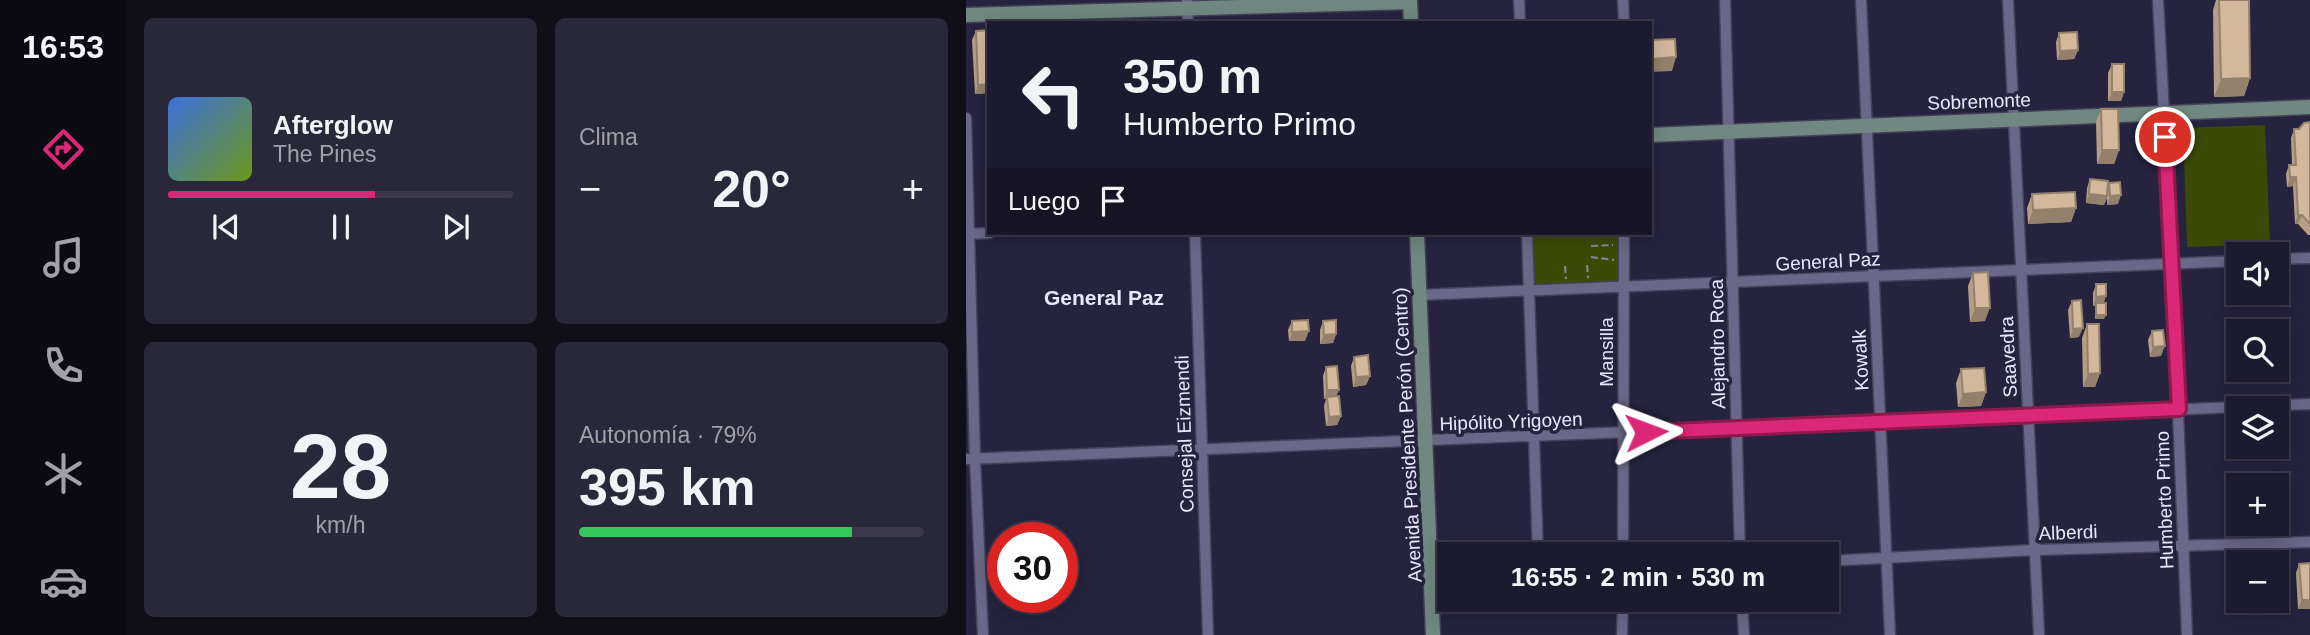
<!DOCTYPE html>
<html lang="es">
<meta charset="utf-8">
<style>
body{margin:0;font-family:Helvetica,sans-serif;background:#29273a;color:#f1f3f6;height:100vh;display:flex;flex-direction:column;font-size:26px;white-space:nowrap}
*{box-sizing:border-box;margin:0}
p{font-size:23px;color:#a0a1aa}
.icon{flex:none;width:38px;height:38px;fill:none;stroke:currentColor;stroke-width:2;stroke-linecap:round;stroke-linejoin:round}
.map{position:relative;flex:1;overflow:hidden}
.side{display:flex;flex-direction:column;gap:18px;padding:18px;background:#0f0e19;width:840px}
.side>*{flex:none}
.top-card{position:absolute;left:21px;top:21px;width:665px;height:214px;border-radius:0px;box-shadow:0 4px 18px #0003,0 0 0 2px #3a384a;background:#1c1a2e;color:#f1f3f6;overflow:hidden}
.tools{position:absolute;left:1260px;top:242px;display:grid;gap:14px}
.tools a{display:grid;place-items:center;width:63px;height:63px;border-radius:0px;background:#1c1a2e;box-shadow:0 4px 18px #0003,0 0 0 2px #3a384a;font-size:35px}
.speed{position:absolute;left:21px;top:522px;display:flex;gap:14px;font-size:35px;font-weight:700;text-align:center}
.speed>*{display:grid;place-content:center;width:91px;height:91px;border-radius:50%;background:#1c1a2e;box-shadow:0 4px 18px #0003,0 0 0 2px #3a384a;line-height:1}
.speed .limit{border:10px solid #d22;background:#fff;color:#111}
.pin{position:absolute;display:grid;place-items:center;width:60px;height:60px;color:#fff;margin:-30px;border:4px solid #fff;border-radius:50%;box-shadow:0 2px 7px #0007}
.me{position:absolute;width:77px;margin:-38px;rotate:87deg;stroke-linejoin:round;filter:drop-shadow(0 0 5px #0008)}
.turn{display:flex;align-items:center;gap:24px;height:147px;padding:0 21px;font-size:32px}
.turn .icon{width:91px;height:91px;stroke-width:2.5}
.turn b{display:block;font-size:49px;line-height:60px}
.then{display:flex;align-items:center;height:66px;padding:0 21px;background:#0003;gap:14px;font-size:26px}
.big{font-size:52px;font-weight:800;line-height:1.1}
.side .card{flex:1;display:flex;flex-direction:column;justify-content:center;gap:10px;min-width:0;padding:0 24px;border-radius:10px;background:#29273a}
.side .dial{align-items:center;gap:0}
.dial b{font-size:91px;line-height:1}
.song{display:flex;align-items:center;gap:21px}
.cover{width:84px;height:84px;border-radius:10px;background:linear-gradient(135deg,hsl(220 70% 55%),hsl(80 70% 35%))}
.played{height:7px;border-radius:4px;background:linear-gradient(90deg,#db2777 60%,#3a384a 60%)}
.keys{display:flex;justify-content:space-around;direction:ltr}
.heat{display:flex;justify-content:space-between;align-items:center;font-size:38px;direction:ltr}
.charge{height:10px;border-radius:5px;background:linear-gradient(90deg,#34c759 79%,#3a384a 0)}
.side .tiles{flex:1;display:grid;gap:18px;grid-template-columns:repeat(2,1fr)}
.trip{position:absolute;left:471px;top:542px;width:402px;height:70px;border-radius:0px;background:#1c1a2e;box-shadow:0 4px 18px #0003,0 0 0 2px #3a384a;font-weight:800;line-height:70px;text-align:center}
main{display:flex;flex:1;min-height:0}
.tab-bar{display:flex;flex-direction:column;width:126px;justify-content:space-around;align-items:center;background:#0b0a12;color:#a0a1aa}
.tab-bar .icon{width:49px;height:49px}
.tab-bar .selected{color:#db2777}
.tab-bar b{font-size:32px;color:#f1f3f6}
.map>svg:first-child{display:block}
</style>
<main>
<nav class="tab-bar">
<b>16:53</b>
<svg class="icon selected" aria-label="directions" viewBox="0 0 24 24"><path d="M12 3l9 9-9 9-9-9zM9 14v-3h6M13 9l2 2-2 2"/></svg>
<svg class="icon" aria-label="music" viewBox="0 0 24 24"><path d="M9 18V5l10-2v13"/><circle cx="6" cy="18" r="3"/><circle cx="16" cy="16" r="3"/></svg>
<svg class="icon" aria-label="phone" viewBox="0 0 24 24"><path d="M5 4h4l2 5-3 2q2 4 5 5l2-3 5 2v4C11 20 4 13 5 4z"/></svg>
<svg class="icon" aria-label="climate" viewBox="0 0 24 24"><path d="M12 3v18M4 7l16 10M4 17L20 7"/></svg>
<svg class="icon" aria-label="car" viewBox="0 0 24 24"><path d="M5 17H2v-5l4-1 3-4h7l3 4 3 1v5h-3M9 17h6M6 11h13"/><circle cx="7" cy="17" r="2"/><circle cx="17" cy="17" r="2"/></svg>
</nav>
<section class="side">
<div class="tiles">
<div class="card">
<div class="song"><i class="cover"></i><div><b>Afterglow</b><p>The Pines</p></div></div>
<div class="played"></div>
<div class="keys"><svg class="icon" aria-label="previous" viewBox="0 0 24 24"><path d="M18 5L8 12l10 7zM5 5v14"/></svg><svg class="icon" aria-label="pause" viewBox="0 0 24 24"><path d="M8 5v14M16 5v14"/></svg><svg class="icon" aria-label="next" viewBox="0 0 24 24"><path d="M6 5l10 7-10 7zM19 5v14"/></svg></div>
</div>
<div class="card"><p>Clima</p>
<div class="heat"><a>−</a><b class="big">20°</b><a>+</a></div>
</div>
<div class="card dial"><b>28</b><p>km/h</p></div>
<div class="card"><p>Autonomía · 79%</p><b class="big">395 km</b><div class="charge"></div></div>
</div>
</section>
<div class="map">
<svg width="1344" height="635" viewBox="0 0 1344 635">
<rect width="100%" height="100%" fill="#25233e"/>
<!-- green -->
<path fill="#3c4a06" d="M1299 125 1304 244 1221 247 1217 128Z
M566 233H652L653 281 569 286Z"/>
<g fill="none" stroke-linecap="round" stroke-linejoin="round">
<defs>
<path id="minor" d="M221 0 222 23
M553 0 554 23
M657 0 658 23
M759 0 774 555
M895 0 924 635
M1042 0 1073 635
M1192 0 1206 263 1221 635
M0 118 9 459 17 635
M229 233 242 635
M561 233 572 555
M0 234 23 233
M1311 259 1344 258
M454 295 1272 261
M0 459 1344 404
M657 555 658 233
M861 561 1069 550 1344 542
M467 587 483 586
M776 600 778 635
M656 635 657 600"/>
<path id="secondary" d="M444 0 445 23
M0 15 444 2
M684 135 1344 107
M451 233 467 635"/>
</defs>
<!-- minor casing -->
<use href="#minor" stroke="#434057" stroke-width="13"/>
<!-- secondary casing -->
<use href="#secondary" stroke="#434057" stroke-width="17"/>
<!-- path -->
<path stroke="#87869d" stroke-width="2" stroke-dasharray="7 3.5" stroke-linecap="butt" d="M625 246 647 245
M625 257 648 260
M621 265 622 278
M599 266 600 279"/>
<!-- minor -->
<use href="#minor" stroke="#6a6888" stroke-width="10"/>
<!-- secondary -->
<use href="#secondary" stroke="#708881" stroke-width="14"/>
</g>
<!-- wall -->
<path fill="#b69e86" d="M1250 0H1283L1284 78 1278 96 1248 97 1247 10Z
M23 30V93L9 94 6 40 10 31Z
M1093 33 1112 50 1108 59 1091 60 1090 42Z
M1146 64 1158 92 1155 101H1142V73Z
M1135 109 1153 150 1148 164H1131L1130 122Z
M1344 122V235H1342L1332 224H1329L1327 186 1321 187 1320 174 1323 165H1326L1325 138 1328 129H1333Z
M1124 179 1142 187 1143 183 1152 204 1141 205V198L1138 205 1120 203 1121 188Z
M1066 194 1110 208 1105 222 1062 224 1061 208Z
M1007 273 1019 321 1004 322 1002 286Z
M1130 284 1138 303V319H1129V306H1127V293Z
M1106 301 1113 337 1104 338 1102 310Z
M326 321 339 341H323L322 330Z
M357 321 370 334 367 343 354 344V330Z
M1121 324 1134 373 1129 387H1117L1116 338Z
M1186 331 1195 356 1184 357 1182 340Z
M388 357 404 376 400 385 387 387 385 366Z
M360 367 373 390 370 396 375 416 371 425 360 426 358 406 360 399H358L357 376Z
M995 369 1020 392 1015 406 992 407 990 383Z
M1344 563V609H1332L1330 573 1333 564Z"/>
<!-- shaded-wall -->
<path fill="#94816d" d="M1112 50 1108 59 1091 60 1094 51Z
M710 57 706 71 684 72V59Z
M1284 78 1278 96 1248 97 1255 79Z
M23 84V93L9 94 12 85Z
M1146 92H1158L1155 101H1142Z
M1136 150H1153L1148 164H1131Z
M1324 177H1330L1327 186 1321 187Z
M1123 194 1141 196 1138 205 1120 203Z
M1155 195 1152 204 1141 205 1144 196Z
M1110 208 1105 222 1062 224 1067 210Z
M1332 215H1336L1332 224H1329Z
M1140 296 1137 306 1130 303 1129 306H1127L1130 297Z
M1009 308H1024L1019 321 1004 322Z
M1130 315H1140L1138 319H1129Z
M1117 328 1113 337 1104 338 1107 329Z
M343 331 339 341H323L326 332Z
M370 334 367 343 354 344 358 335Z
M1199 346 1195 356 1184 357 1187 347Z
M1134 373 1129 387H1117L1122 374Z
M404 376 400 385 387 387 390 377Z
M361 390H373L369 399 361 397 360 399H358Z
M1020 392 1015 406 992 407 997 394Z
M375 416 371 425 360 426 363 417Z
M1336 600H1344V609H1332Z"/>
<!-- building -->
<path fill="#d4b89c" stroke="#94816d" stroke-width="2" d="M1253 0H1283L1284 78 1255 79Z
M23 30V84L12 85 10 31Z
M1111 32 1112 50 1094 51 1093 33Z
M709 39 710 57 684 59V40Z
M1146 64H1158V92H1146Z
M1135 109H1152L1153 150H1136Z
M1344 122V224L1336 215H1332L1330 177H1324L1323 165H1330L1328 129H1333L1338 123Z
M1124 179 1142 181 1141 196 1123 194Z
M1154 182 1155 195 1144 196 1143 183Z
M1109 192 1110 208 1067 210 1066 194Z
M1022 272 1024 308H1009L1007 273Z
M1130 284H1140V296L1130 297Z
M1115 300 1117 328 1107 329 1106 301Z
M1130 303H1140V315H1130Z
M342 320 343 331 326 332V321Z
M370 320V334L358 335 357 321Z
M1121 324H1133L1134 373 1122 374Z
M1197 330 1199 346 1187 347 1186 331Z
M402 355 404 376 390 377 388 357Z
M371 366 373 390H361L360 367Z
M1018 368 1020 392 997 394 995 369Z
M373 396 375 416 363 417 361 397Z
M1344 563V600H1336L1333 564Z"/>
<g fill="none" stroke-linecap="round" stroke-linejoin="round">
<defs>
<path id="route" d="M680 432 1213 409 1199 137"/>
</defs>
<!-- route casing -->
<use href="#route" stroke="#8e194d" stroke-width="18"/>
<!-- route -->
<use href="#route" stroke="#db2777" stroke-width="12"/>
</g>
<g text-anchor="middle" stroke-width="7" stroke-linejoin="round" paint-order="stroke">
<!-- street labels -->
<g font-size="19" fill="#e8e8fa" stroke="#25233e">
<text transform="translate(1013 101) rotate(-2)" y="7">Sobremonte</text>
<text transform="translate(862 261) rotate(-3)" y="7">General Paz</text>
<text transform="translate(751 344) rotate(-91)" y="7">Alejandro Roca</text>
<text transform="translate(640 352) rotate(-90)" y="7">Mansilla</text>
<text transform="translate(1042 357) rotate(-93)" y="7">Saavedra</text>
<text transform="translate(894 360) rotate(-93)" y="7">Kowalk</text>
<text transform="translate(545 421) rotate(-2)" y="7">Hipólito Yrigoyen</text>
<text transform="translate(218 434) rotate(-92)" y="7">Consejal Eizmendi</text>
<text transform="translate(441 435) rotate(-93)" y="7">Avenida Presidente Perón (Centro)</text>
<text transform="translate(1198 500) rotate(-92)" y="7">Humberto Primo</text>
<text transform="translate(1102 532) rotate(-2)" y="7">Alberdi</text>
</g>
<!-- neighbourhood labels -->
<g font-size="21" font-weight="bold" fill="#e8e8fa" stroke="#25233e">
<text x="138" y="305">General Paz</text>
</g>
</g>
</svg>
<div class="tools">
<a><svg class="icon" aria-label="sound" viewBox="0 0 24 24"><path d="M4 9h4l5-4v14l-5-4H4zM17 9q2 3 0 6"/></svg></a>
<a><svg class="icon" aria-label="search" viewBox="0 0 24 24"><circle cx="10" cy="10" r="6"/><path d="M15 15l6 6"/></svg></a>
<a><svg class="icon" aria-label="layers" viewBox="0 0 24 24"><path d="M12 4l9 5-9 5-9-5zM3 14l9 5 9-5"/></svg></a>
<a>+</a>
<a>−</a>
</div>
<div class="speed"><div class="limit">30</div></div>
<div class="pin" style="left:1199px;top:137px;background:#d93025"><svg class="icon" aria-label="arrive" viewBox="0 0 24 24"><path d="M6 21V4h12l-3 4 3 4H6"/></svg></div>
<svg class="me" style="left:680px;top:432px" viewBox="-20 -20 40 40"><path d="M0-17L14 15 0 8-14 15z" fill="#db2777" stroke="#fff" stroke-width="4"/></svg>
<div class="trip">16:55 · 2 min · 530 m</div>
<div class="top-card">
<div class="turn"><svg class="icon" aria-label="left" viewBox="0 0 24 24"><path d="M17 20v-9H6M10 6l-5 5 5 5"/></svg><div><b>350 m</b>Humberto Primo</div></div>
<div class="then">Luego<svg class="icon" aria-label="arrive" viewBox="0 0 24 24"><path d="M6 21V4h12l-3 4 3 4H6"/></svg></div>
</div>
</div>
</main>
